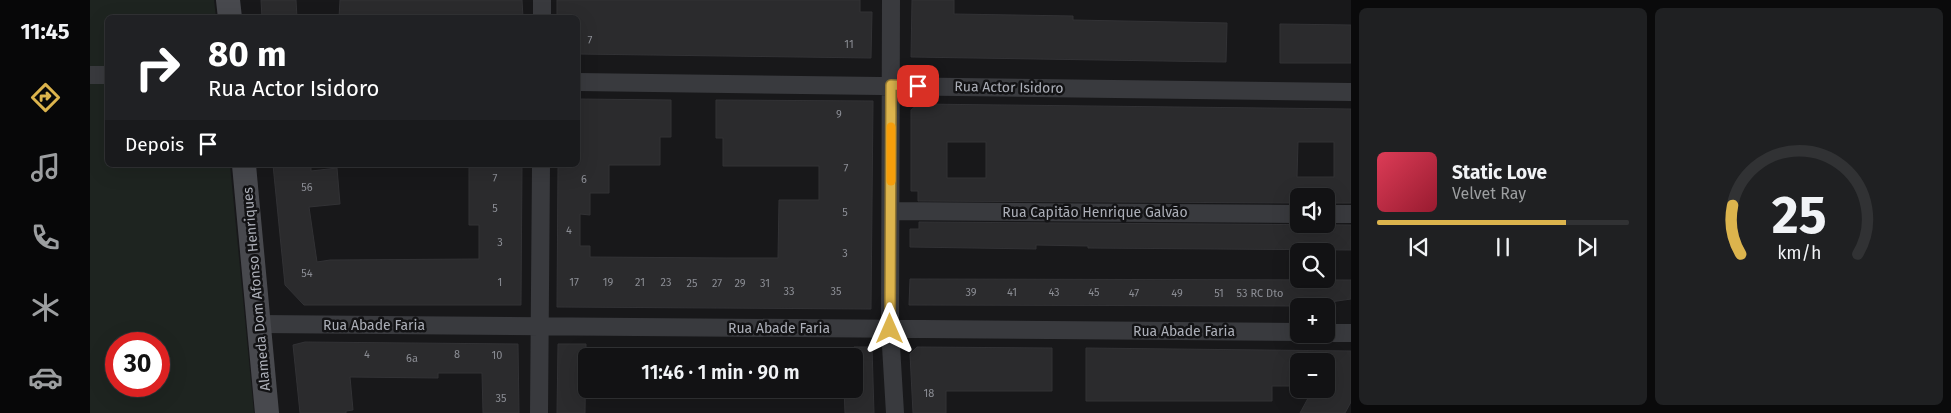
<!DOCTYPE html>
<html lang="pt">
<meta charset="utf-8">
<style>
body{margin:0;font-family:"Fira Sans",sans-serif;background:#1f2022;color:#f1f3f6;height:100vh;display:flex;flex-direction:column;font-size:19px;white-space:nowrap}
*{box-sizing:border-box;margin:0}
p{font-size:16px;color:#9c9ea0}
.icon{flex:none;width:28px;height:28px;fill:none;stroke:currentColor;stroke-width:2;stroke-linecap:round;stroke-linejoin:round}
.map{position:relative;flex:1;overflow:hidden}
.details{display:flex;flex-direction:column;gap:8px;padding:8px;background:#0a0a0b;width:600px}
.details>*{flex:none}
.top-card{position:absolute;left:15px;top:15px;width:475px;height:152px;border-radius:8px;box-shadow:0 5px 20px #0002,0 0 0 1px #313234;background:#202124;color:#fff;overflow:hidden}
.controls{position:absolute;left:1200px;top:188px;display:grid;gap:10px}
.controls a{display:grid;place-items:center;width:45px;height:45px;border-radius:8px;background:#121214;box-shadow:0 5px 20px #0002,0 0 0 1px #313234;font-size:25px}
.speed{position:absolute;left:15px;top:332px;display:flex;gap:10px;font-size:25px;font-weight:700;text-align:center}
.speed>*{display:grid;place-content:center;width:65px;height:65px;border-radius:50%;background:#121214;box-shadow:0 5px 20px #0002,0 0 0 1px #313234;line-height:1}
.speed .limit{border:8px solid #d22;background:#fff;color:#111}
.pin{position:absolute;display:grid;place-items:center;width:42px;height:42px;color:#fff;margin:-21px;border-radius:10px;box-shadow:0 2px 8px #0006}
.me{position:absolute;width:55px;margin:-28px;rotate:0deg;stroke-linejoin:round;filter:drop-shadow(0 0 4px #0008)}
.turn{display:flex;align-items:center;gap:18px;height:105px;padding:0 20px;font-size:22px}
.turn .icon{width:65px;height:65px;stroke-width:2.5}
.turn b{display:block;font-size:35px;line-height:42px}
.then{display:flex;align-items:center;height:48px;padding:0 20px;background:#0003;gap:10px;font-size:19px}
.details .tile{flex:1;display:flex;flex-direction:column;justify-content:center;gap:8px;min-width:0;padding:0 18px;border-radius:8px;background:#1f2022}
.details .dial{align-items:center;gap:0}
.dial svg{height:130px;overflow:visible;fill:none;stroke:#313234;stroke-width:7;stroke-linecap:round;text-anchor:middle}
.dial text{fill:#f1f3f6;stroke:none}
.song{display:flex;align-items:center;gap:15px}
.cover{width:60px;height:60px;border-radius:8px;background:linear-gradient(135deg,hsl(350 70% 55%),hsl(350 70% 35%))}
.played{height:5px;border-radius:2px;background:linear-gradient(90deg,#dcb44d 75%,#313234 75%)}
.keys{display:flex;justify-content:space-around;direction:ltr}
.details .tiles{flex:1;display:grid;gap:8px;grid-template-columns:repeat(2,1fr)}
.trip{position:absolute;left:488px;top:348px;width:285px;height:50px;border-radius:8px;background:#121214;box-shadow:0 5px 20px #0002,0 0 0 1px #313234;font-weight:600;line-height:50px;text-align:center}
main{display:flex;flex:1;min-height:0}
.dock{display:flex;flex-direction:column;width:90px;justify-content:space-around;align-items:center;background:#070708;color:#9c9ea0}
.dock .icon{width:35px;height:35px}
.dock .on{color:#dcb44d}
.dock b{font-size:22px;color:#f1f3f6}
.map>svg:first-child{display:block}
</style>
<main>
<nav class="dock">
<b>11:45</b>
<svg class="icon on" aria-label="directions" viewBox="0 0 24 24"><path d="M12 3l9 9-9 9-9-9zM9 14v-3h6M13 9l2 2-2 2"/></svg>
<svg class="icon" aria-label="music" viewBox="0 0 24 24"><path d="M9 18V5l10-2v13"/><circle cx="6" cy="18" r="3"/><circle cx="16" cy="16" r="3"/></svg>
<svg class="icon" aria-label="phone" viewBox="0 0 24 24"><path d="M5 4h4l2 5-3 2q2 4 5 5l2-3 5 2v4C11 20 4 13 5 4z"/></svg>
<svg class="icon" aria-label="climate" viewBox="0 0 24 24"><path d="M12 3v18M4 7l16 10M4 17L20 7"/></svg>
<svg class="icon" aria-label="car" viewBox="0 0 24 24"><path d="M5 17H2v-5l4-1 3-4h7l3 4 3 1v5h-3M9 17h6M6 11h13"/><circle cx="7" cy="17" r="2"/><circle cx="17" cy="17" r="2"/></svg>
</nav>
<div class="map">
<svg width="1261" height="413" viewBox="0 0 1261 413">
<rect width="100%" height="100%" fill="#18181a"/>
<!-- green -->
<path fill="#1e2420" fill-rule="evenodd" d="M0 0H124L126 17 18 18V165H140L164 413H0ZM26 344H69V386H26Z"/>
<!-- building -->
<path fill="#2b2b2d" stroke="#323235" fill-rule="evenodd" d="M171 0H206L207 18H172Z
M250 0H432L433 18H249Z
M467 0H770V12H782L781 58 488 54V18H467Z
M822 0H864V14L983 16V20L1137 23 1136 62 821 57Z
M1190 24 1261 25V63H1190Z
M488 99 581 100V137H570V165H519V193H500V215L490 214V246H500V257L638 258H688L689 200H729V166H633V138H626V100L783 101 781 309 467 307 468 165H488Z
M828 104 1261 109V203H1236V196H1209V203L828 201V191H821V110ZM857 142H896V178H857ZM1208 142H1244V177H1207Z
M183 165H221V171L247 168 250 204 219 207 227 262 240 260 389 259V225H379V165H432L431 305H214L195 285Z
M829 222 1261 225V250L998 248V246L946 245V249L820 247V229H829Z
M820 279 1261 280V299L1213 306 819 305Z
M215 342 428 344 429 413H393L392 373H348V378L260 377 263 410 256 411V413H210L203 345Z
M468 344H496L495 413H467Z
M764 347H782L784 413H755L754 389H764Z
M827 347 962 348V391H856V413H823L820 354Z
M996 348 1261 351V402L1255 413H1210L1223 389H1236V361H1209V386H1182V401H996Z"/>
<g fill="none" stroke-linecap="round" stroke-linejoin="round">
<!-- street -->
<path stroke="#393a3e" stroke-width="18" d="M801 0 800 329 805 413
M452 18V0
M0 75H18
M488 82 1261 92
M801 211 1209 214
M1236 214H1261
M169 324 1209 332
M1236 333H1261
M449 413 451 165"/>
<!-- secondary -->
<path stroke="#48494e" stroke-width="24" d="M138 0 140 18
M154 165 177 413"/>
</g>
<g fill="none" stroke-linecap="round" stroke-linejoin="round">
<defs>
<path id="route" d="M800 329 801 85 828 86"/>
</defs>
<!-- route casing -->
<use href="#route" stroke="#8f7532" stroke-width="12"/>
<!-- route -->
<use href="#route" stroke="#dcb44d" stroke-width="9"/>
<!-- slow -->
<path stroke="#f59e0b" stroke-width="9" d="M801 181V127"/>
</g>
<g text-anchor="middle" stroke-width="5" stroke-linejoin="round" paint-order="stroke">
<!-- number labels -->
<g font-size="11" fill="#8b8d94">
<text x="500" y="44">7</text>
<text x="759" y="48">11</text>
<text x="749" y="118">9</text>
<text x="756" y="172">7</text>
<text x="405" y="182">7</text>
<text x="494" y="183">6</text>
<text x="217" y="191">56</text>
<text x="405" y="212">5</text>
<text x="755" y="216">5</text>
<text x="479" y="234">4</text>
<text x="410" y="246">3</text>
<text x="755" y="257">3</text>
<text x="217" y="277">54</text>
<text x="410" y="286">1</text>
<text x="484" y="286">17</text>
<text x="518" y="286">19</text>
<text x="550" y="286">21</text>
<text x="576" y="286">23</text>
<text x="602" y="287">25</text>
<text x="627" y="287">27</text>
<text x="650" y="287">29</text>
<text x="675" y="287">31</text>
<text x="699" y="295">33</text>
<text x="746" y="295">35</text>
<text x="881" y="296">39</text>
<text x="922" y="296">41</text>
<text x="964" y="296">43</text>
<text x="1004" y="296">45</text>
<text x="1044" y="297">47</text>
<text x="1087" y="297">49</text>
<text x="1129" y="297">51</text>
<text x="1170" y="297">53 RC Dto</text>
<text x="277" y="358">4</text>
<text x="367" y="358">8</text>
<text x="407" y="359">10</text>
<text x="322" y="362">6a</text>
<text x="839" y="397">18</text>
<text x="411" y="402">35</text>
</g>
<!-- street labels -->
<g font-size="14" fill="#acafb8" stroke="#131315">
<text transform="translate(919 87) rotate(1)" y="5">Rua Actor Isidoro</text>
<text x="1005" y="217">Rua Capitão Henrique Galvão</text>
<text transform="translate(166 289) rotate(-95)" y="5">Alameda Dom Afonso Henriques</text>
<text x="284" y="330">Rua Abade Faria</text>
<text x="689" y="333">Rua Abade Faria</text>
<text x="1094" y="336">Rua Abade Faria</text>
</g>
</g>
</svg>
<div class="controls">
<a><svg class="icon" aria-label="sound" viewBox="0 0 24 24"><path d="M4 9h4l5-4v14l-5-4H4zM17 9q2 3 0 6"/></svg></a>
<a><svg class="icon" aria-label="search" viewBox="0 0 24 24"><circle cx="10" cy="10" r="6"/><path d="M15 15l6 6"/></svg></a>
<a>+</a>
<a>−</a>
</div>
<div class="speed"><div class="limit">30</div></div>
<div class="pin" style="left:828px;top:86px;background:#d93025"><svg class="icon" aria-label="arrive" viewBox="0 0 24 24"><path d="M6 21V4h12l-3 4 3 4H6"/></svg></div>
<svg class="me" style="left:800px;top:329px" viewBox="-20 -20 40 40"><path d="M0-17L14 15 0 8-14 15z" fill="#dcb44d" stroke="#fff" stroke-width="4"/></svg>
<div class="trip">11:46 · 1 min · 90 m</div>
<div class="top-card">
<div class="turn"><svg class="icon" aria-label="right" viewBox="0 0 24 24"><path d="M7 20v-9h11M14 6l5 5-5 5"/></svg><div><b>80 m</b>Rua Actor Isidoro</div></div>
<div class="then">Depois<svg class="icon" aria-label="arrive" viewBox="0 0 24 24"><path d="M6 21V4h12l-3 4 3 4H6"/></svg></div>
</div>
</div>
<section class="details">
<div class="tiles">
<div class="tile">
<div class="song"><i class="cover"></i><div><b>Static Love</b><p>Velvet Ray</p></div></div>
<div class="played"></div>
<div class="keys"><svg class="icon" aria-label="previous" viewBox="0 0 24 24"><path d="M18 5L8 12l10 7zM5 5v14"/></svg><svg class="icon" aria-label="pause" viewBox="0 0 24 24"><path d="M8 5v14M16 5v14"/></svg><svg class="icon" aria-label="next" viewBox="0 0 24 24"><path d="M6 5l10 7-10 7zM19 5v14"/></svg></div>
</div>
<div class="tile dial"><svg viewBox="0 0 100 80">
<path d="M14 69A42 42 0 1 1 86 69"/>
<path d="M14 69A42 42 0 0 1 9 39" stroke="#dcb44d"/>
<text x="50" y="56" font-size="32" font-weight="700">25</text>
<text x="50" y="72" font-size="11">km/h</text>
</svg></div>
</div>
</section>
</main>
